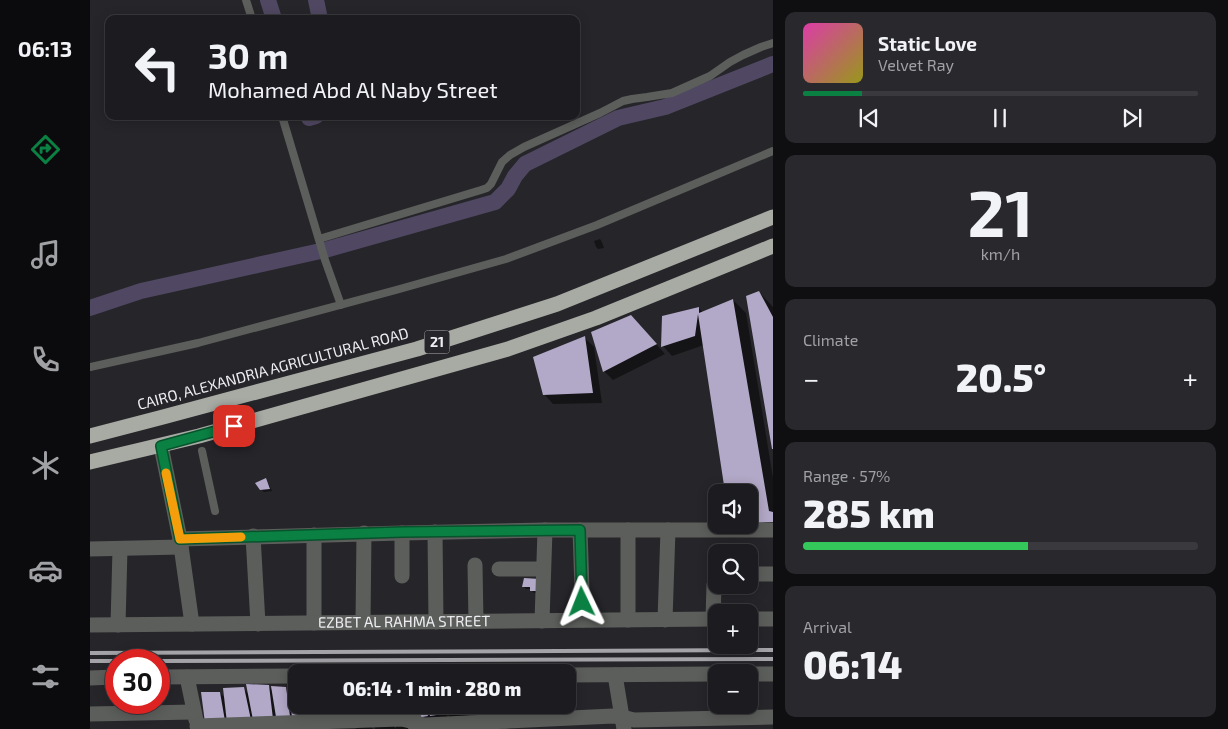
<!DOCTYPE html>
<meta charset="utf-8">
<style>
body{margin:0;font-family:"Exo 2",sans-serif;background:#29292d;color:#f1f3f6;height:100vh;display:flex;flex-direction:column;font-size:19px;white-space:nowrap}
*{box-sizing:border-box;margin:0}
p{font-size:16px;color:#a0a1a5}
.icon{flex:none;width:28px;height:28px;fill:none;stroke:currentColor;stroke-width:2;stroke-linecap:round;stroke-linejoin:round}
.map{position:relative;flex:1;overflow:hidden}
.panel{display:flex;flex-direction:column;gap:12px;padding:12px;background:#0f0f12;width:455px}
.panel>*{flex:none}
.hud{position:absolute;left:15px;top:15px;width:475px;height:105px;border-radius:10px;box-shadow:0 2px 12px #0003,0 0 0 1px #3a3a3e;background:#1c1c20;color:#f1f3f6;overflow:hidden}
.controls{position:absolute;left:618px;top:484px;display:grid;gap:10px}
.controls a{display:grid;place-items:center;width:50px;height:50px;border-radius:10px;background:#1c1c20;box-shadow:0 2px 12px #0003,0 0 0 1px #3a3a3e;font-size:25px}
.speed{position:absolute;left:15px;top:649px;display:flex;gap:10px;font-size:25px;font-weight:700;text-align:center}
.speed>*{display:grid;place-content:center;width:65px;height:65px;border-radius:50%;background:#1c1c20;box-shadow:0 2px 12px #0003,0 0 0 1px #3a3a3e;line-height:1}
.speed .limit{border:8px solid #d22;background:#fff;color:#111}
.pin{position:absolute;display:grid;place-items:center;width:42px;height:42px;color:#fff;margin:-21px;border-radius:10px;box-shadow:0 2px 8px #0006}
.me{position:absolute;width:55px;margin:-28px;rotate:358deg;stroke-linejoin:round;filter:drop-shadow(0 0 4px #0008)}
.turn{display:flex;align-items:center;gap:18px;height:105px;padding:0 20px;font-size:22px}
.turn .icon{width:65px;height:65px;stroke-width:2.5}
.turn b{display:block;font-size:35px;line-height:42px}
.big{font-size:38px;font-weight:800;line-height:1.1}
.panel .widget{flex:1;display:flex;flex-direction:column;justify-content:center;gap:8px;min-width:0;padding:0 18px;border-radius:10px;background:#29292d}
.panel .dial{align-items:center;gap:0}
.dial b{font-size:65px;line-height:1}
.song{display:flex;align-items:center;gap:15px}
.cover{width:60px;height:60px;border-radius:8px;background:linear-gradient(135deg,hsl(320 70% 55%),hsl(60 70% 35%))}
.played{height:5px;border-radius:2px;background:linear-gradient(90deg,#0b8043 15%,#3a3a3e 15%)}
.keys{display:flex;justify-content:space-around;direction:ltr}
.heat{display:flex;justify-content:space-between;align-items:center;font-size:28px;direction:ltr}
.charge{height:8px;border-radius:4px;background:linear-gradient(90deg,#34c759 57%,#3a3a3e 0)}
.trip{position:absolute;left:198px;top:664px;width:288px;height:50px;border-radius:10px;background:#1c1c20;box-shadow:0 2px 12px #0003,0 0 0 1px #3a3a3e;font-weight:800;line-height:50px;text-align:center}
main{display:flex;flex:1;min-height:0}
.dock{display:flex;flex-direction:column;width:90px;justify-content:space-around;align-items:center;background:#0b0b0d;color:#a0a1a5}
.dock .icon{width:35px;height:35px}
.dock .selected{color:#0b8043}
.dock b{font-size:22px;color:#f1f3f6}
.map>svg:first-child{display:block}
</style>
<main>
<nav class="dock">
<b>06:13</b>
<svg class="icon selected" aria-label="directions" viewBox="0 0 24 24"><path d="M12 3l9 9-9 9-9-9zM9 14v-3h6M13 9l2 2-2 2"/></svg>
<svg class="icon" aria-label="music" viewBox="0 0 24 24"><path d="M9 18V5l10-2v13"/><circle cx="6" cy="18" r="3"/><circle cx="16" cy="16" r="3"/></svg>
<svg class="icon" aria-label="phone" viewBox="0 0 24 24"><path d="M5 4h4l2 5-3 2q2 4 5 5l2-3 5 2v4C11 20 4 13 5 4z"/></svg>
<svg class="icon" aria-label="climate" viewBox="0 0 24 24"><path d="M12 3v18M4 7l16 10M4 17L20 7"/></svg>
<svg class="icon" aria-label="car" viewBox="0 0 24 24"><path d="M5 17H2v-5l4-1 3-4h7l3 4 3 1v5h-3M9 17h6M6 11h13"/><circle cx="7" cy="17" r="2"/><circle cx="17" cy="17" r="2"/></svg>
<svg class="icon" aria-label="filters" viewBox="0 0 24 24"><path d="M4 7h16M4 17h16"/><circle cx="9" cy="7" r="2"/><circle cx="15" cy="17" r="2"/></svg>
</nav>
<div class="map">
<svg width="683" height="729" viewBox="0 0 683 729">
<rect width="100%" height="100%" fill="#26252a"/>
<!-- shadow -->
<path fill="#0007" d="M510 239 512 242 514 248 508 249 506 247 504 241Z
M669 292 683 307V447Z
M643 300 656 313 683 478V534L659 525V492H636L614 345 582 356 573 346V317L609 308 613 313Z
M550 326 575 354 523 380 514 371Z
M494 337 504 347 512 403 463 404 454 394Z
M176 480 178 483 182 491 174 492 171 489Z
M435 580 452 593H444L441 589H436L434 587Z
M178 686 183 691 196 688 200 693 199 687H206V705H318L320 718 123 729 130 693 135 698 153 689 159 694Z
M325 705H377L378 718 362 719 357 714 358 720 347 721 343 717 344 722 334 723Z
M302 724 306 729V726L318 724 323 729H285V725Z
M266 726H280L283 729H266Z"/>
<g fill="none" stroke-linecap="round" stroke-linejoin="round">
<!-- canal -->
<path stroke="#504862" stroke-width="16" d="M178 0 184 19
M226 0 230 19
M218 116 219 118 226 116
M0 308 51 291 235 250 405 202 418 189 425 176 435 164 528 118 575 107 683 64"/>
</g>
<!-- building -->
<path fill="#b2a8c7" d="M669 291 683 317V449H682L656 296Z
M643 299 679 511 683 512V522L659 523V492H635L608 314 605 336 571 347 572 316 609 307V313Z
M541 315 567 344 513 372 501 332Z
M495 336 503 393 453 395 443 357Z
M176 478 180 489 170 490 165 483Z
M434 578 450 579V591H440V587H432Z
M156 684 179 685 183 719 163 720Z
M181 686 196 687 200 716 186 717Z
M198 686H206V705H212L213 715 202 717Z
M154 687 161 720 137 723 133 688Z
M111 692H130L135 721 115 723Z
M214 705H225L227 716 216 717Z
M228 705H243L245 717H229Z
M245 705H262L263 716H247Z
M264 705H279L280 715H265Z
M291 705H314L315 713 292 715Z
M324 705H336L338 716 327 718Z
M338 705H351L353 714 340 716Z
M353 705H372V712L354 713Z"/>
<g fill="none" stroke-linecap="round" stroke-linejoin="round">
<!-- lane -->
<path stroke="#5c5e5b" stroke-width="8" d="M156 0 162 19
M192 116 235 260 251 305
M229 239 391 190 397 188 401 184 412 162 420 155 434 147 510 113 533 101 542 99 557 97 582 93 620 76 640 62 653 55 671 47 683 43
M0 367 108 343 306 290 416 259 507 225 683 151
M112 451 125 511"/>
<!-- street -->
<g stroke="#5c5e5b" stroke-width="15">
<path d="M71 446 90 539 102 624"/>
<path d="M490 530 493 620"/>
<path d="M345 532 346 622"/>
<path d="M312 533V576"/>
<path d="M224 535V623"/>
<path d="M163 536 168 624"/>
<path d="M90 539 312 533 455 530H683"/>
<path d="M0 549 91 547"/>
<path d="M385 565 386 621"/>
<path d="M409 569H453"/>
<path d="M659 574H683"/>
<path d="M623 619 624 585 626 579"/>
<path d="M659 619H683"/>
<path d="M538 620V530"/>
<path d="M575 620 578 530"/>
<path d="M452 621 455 530"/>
<path d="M273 622 274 533"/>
<path id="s1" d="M0 625 626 619"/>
<path d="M28 625 30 549"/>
<path d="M659 674H683"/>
<path d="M476 675 626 674"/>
<path d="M525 675 534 729"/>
<path d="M69 677 206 676"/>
<path d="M97 677 106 720"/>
<path d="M0 678 26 677"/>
<path d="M321 705 326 729"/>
<path d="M415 705V721"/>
<path d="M0 714 104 712"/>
<path d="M107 726 310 719C319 719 326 724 335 725L523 716 532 717 544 720 683 717"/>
</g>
<!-- highway -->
<path stroke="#a7aba4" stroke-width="15" d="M0 436 73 417 327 349 467 304 683 217
M0 462 109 436 418 349 506 318 683 246"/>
<!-- rail -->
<path stroke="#a4a3a7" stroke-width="4" d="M0 653 683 650
M0 661H26
M69 661 683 659"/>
</g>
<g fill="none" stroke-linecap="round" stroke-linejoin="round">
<defs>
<path id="route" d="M144 426 71 446 90 539 312 532 490 530 492 602"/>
</defs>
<!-- route casing -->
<use href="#route" stroke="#07532c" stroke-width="12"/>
<!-- route -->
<use href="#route" stroke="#0b8043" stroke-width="9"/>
<!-- slow -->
<path stroke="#f59e0b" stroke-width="9" d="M76 473 90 539 151 537"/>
</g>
<g text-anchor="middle" stroke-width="5" stroke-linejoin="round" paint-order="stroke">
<!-- shield labels -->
<rect fill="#26252a" stroke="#b2b1b5" stroke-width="1" x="334.5" y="330.5" width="25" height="23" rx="4"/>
<g font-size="14" font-weight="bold" fill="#eeedf1">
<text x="347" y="347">21</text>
</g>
<!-- street labels -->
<g font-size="15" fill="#eeedf1" stroke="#26252a">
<text transform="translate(183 369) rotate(-15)" y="5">CAIRO, ALEXANDRIA AGRICULTURAL ROAD</text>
<text dy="5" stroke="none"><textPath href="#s1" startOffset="314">EZBET AL RAHMA STREET</textPath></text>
</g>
</g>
</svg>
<div class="controls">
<a><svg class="icon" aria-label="sound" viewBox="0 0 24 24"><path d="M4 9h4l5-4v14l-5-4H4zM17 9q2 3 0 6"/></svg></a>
<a><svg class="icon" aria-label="search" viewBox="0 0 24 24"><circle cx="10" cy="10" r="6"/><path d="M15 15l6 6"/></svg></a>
<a>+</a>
<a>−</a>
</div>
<div class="speed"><div class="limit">30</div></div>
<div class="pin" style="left:144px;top:426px;background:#d93025"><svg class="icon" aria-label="arrive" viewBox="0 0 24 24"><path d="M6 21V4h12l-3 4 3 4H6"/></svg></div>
<svg class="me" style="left:492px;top:602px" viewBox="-20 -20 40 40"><path d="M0-17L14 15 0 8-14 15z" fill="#0b8043" stroke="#fff" stroke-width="4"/></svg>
<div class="trip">06:14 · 1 min · 280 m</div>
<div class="hud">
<div class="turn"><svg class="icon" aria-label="left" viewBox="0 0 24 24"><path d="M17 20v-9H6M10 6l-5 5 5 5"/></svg><div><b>30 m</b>Mohamed Abd Al Naby Street</div></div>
</div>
</div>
<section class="panel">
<div class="widget">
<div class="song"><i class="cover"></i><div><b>Static Love</b><p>Velvet Ray</p></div></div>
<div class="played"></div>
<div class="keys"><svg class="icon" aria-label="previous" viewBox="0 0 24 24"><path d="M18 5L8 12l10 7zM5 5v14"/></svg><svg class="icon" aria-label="pause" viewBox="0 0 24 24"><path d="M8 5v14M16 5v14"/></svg><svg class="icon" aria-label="next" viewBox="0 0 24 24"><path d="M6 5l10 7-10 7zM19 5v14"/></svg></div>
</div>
<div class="widget dial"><b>21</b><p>km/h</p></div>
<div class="widget"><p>Climate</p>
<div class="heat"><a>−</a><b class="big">20.5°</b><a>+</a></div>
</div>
<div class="widget"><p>Range · 57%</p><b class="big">285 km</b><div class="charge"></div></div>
<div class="widget"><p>Arrival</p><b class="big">06:14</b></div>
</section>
</main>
